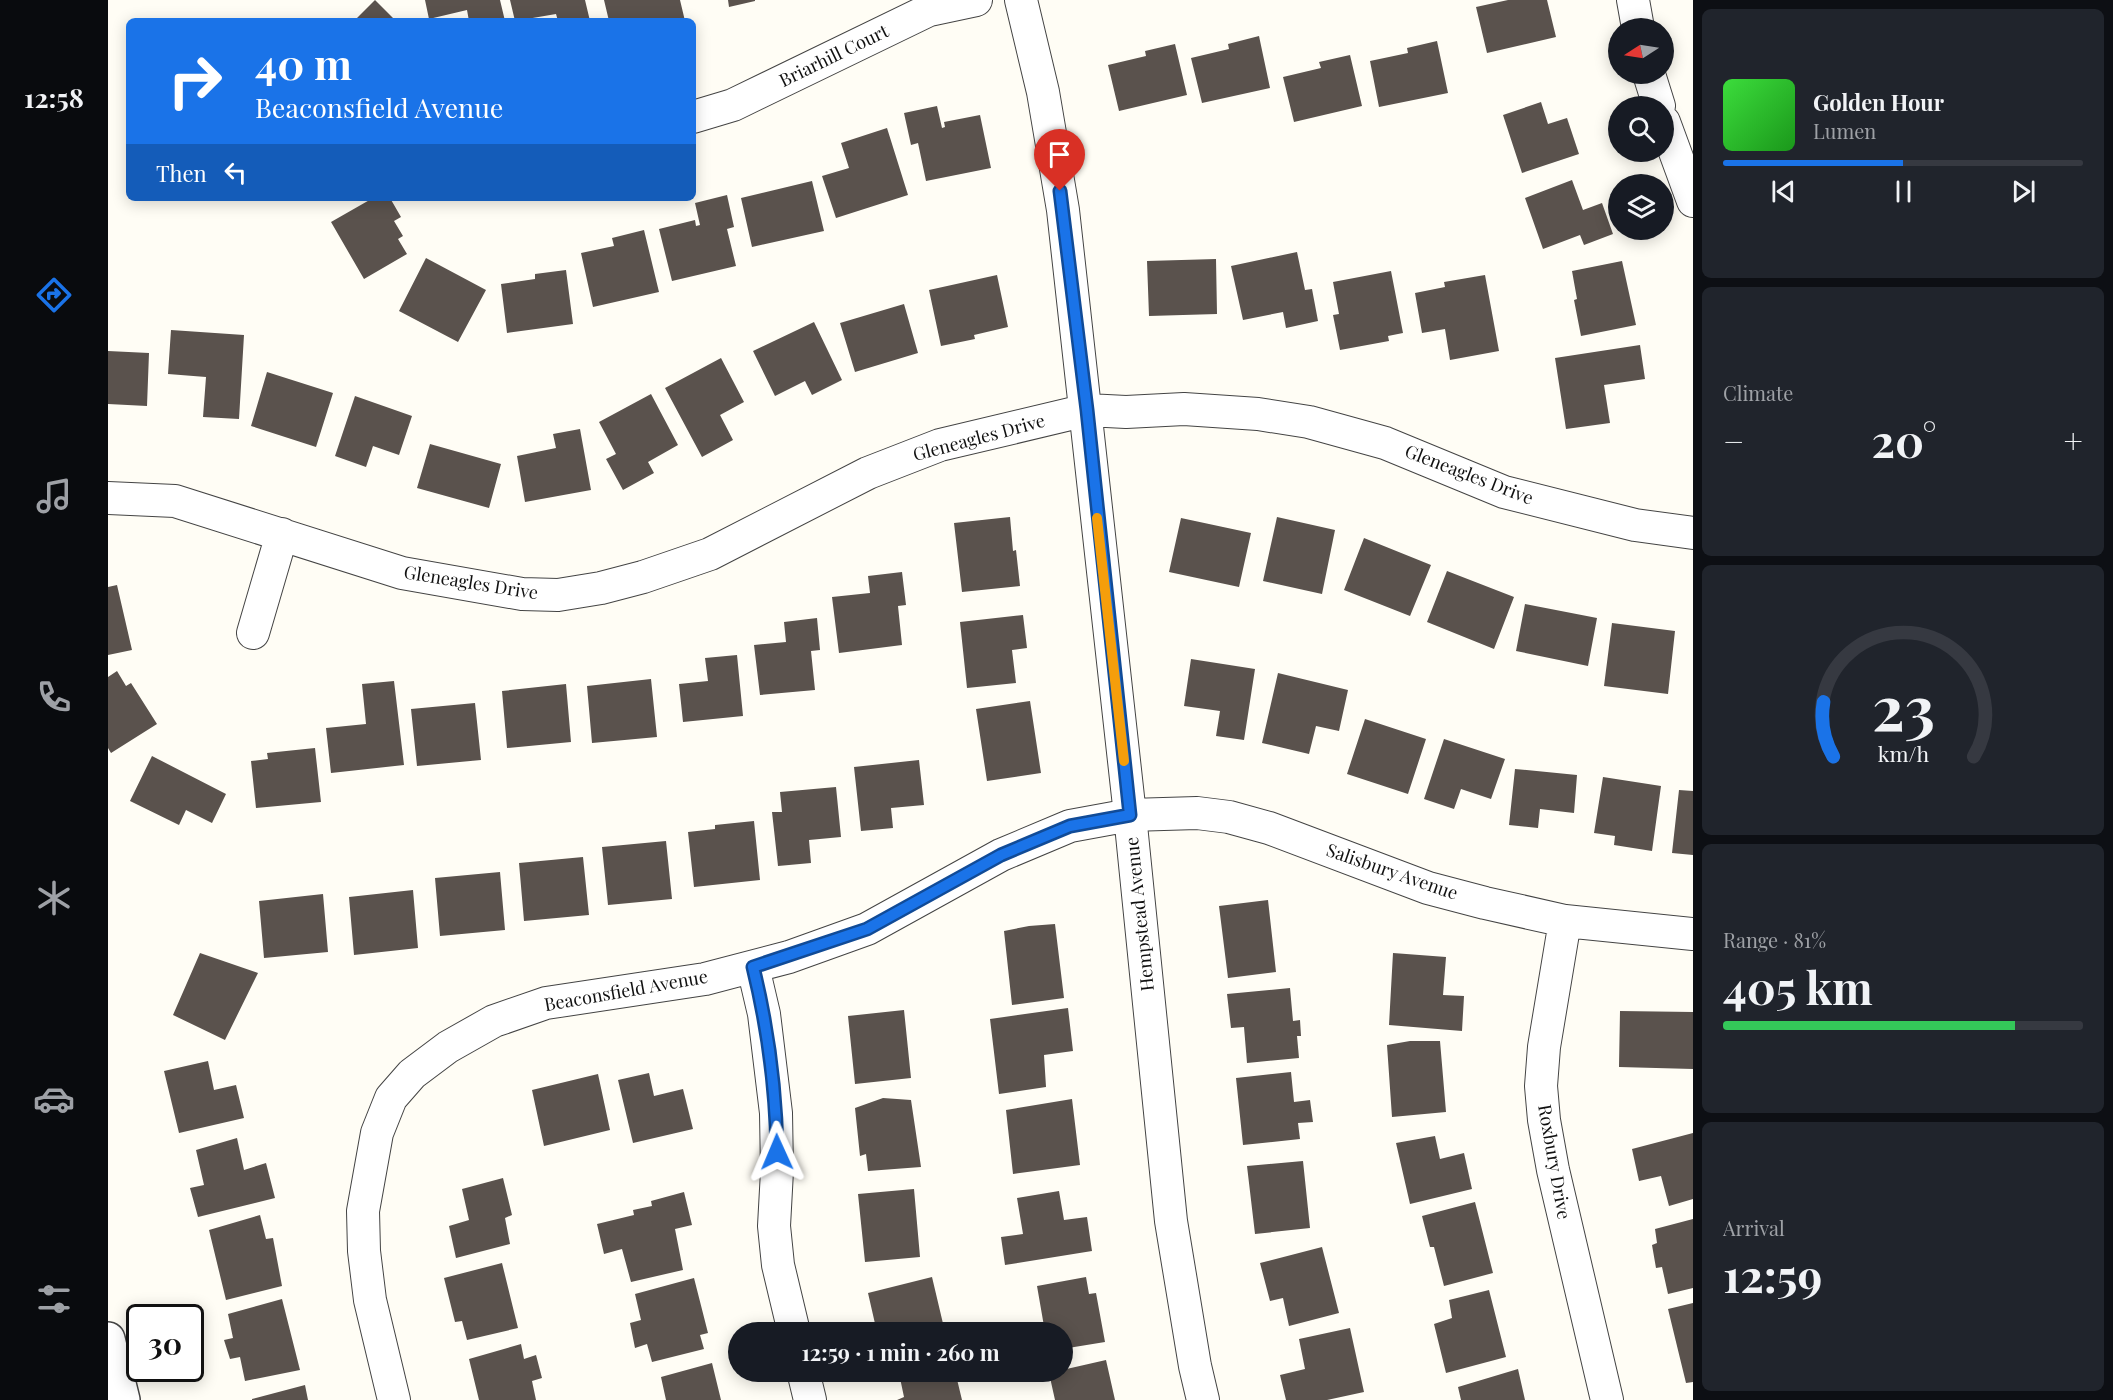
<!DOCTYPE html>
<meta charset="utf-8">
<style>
body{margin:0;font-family:"Playfair Display",serif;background:#20242c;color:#f1f3f6;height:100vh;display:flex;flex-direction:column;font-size:22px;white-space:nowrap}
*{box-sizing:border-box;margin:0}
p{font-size:20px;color:#9ea1a6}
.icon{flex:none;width:33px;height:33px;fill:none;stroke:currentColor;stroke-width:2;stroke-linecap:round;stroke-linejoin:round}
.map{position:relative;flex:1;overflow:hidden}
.details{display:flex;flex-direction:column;gap:9px;padding:9px;background:#0d0f14;width:420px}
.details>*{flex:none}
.guide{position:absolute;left:18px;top:18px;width:570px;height:183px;border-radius:9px;box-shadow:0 3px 15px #0003;background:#1a73e8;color:#fff;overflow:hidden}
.needle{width:39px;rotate:258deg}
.buttons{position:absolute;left:1500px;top:18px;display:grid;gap:12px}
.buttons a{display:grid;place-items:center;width:66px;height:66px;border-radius:50%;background:#171b24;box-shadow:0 3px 15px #0003;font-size:30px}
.speed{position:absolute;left:18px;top:1304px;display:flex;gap:12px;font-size:30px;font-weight:700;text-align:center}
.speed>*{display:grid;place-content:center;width:78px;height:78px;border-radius:50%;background:#171b24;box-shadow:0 3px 15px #0003;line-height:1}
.speed .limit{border:3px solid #111;border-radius:9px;background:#fff;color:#111}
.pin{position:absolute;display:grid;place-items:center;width:51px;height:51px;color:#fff;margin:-62px -26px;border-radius:50% 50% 50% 0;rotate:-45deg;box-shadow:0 0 6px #0007}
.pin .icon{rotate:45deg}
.me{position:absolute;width:66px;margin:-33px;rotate:359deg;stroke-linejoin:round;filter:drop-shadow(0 0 4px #0008)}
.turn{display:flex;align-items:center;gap:21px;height:126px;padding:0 30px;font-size:27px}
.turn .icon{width:78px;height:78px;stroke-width:2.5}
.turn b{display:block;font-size:42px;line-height:51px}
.then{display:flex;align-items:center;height:57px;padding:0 30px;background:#0003;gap:12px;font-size:22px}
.big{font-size:45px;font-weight:700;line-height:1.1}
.details .card{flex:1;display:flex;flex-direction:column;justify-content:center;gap:9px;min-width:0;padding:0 21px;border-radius:9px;background:#20242c}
.details .dial{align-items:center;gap:0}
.dial svg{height:156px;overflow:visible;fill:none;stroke:#363941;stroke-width:7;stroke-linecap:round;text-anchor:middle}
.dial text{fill:#f1f3f6;stroke:none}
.song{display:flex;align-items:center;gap:18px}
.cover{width:72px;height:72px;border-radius:9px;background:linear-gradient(135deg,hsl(120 70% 55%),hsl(120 70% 35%))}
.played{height:6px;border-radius:3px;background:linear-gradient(90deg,#1a73e8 50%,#363941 50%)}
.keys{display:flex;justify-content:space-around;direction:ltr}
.heat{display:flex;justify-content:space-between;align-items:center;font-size:33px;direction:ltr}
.charge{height:9px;border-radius:4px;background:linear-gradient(90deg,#34c759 81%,#363941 0)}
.trip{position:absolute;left:620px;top:1322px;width:345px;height:60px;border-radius:30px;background:#171b24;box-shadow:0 3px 15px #0003;font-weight:700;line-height:60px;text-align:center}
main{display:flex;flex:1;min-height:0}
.tabs{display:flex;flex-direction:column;width:108px;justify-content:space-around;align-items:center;background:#090b0e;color:#9ea1a6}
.tabs .icon{width:42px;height:42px}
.tabs .selected{color:#1a73e8}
.tabs b{font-size:27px;color:#f1f3f6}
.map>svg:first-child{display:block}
</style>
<main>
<nav class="tabs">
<b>12:58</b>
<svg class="icon selected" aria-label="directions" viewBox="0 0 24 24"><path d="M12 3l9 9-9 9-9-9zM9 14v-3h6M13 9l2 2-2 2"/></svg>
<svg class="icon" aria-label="music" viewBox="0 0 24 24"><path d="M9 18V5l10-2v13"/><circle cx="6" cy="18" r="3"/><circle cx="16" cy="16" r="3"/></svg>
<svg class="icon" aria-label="phone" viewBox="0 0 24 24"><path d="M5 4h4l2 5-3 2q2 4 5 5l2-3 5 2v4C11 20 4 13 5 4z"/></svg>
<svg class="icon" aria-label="climate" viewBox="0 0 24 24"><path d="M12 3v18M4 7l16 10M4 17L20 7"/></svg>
<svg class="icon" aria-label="car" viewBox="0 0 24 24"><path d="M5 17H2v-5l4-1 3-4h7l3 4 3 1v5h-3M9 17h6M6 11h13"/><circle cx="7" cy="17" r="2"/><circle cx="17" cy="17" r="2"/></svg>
<svg class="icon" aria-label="filters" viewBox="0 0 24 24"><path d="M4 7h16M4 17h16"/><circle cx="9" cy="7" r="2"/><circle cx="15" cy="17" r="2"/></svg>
</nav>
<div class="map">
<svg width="1585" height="1400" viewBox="0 0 1585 1400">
<rect width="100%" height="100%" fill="#fffdf5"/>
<!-- building -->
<path fill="#5a524d" d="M267 0 288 21H246Z
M317 0H392L397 21H361L359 10 321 19Z
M402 0H477L482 21H450L448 14 407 21Z
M496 0H572L577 21H543L542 18 538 19V21H501Z
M620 0H647V1L621 7Z
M1400 0H1439L1448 37 1379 53 1368 7Z
M1151 36 1162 88 1094 103 1083 58 1121 49 1120 44Z
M1329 41 1340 93 1271 107 1262 61 1300 53 1299 48Z
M1067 44 1079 95 1011 111 1000 65 1038 56 1037 51Z
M1242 55 1254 106 1186 122 1175 77 1213 68 1211 62Z
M1433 102 1440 124 1459 118 1471 154 1414 173 1395 115Z
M829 106 834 128 837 127 836 122 872 115 883 168 818 181 810 143 803 145 796 113Z
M779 128 800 195 728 218 714 176 741 168 733 143Z
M1464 180 1475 210 1494 203 1505 234 1476 245 1472 235 1435 249 1417 198Z
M704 181 716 231 644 247 633 198Z
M619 195 626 227 619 229 628 266 564 281 551 229 587 220 588 226 592 225 587 203Z
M265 198H282L293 217 286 221 295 236 290 239 299 254 256 279 223 222Z
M536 230 551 292 485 307 473 253 506 246 504 238Z
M1189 252 1197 290 1204 289 1210 321 1178 328 1175 312 1135 320 1123 266Z
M318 258 378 290 350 342 291 311Z
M1108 259 1109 314 1041 316 1039 261Z
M1514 261 1528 325 1473 336 1466 300 1469 299 1464 271Z
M458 270 465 324 399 333 393 284 427 279V274Z
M1283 271 1295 333 1280 336 1281 341 1232 350 1225 315 1231 314 1225 282Z
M889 275 900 327 866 335 867 339 833 346 821 290Z
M1377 275 1391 351 1342 360 1337 329 1314 333 1307 293 1337 287 1336 282Z
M796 304 810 353 747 372 732 323Z
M706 322 734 380 704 395 697 381 667 396 645 351Z
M63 330 136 335 131 419 95 417 98 377 60 374Z
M1532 345 1537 379 1496 385 1502 423 1458 429 1447 358Z
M0 351 41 353 39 406 0 404Z
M613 358 636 402 612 415 625 440 594 457 557 388Z
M159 372 225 393 208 447 143 426Z
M543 394 570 445 540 462 546 473 515 490 498 459 508 454 491 422Z
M247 396 304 416 291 455 265 446 258 467 227 456Z
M472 429 483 490 417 502 409 456 448 448 445 434Z
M322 444 393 464 381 508 309 488Z
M902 517 905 551 908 550 912 586 854 592 846 523Z
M1169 517 1227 530 1214 594 1155 581Z
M1073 518 1143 533 1131 587 1061 572Z
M1256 538 1323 565 1302 616 1236 590Z
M1339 571 1406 597 1386 649 1319 622Z
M794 572 798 605 790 606 794 645 731 653 724 597 762 593 760 576Z
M9 585 24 650 0 655V587Z
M1417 604 1489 618 1480 666 1408 651Z
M915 615 919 648 904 650 908 683 859 688 852 622Z
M709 618 712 650 703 651 707 690 652 695 646 645 678 642 676 622Z
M1504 623 1567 631 1560 694 1496 686Z
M629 655 635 716 575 722 571 684 600 681 597 658Z
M1083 659 1147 669 1136 740 1108 736 1112 711 1076 706Z
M9 671 18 686 23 683 49 724 3 753 0 748V677Z
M1170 673 1240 690 1231 731 1208 726 1201 754 1154 743Z
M543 679 549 737 484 743 479 686Z
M286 681 296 765 223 773 218 728 258 724 254 684Z
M458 684 463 742 399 748 394 691Z
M922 701 933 773 879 781 868 709Z
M367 703 373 760 309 766 303 709Z
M1257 719 1318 739 1300 794 1239 774Z
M1336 739 1397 759 1383 799 1353 789 1346 809 1316 799Z
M207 748 213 802 148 808 143 761 160 759 159 753Z
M44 756 118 794 104 823 78 810 71 825 22 801Z
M811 760 816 805 783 808 785 828 753 831 746 767Z
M1407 769 1469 775 1466 813 1432 809 1430 828 1401 825Z
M1495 777 1553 786 1544 851 1506 845 1507 836 1486 833Z
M728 787 733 837 701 840 703 863 670 866 664 812H674L672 792Z
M1571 790 1585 791V855L1564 853Z
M646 821 652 880 586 887 580 832 607 829V825Z
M558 841 564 899 500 905 494 847Z
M475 857 481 915 416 921 411 863Z
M392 872 397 930 332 936 327 878Z
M305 890 310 948 246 955 241 897Z
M215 894 220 952 156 958 151 901Z
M1160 900 1168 972 1120 978 1111 906Z
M947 924 956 998 904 1005 896 931 921 926Z
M92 953 150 973 117 1040 65 1015Z
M1285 953 1338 957 1335 995 1356 996 1354 1031 1281 1025Z
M1182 988 1185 1021 1192 1020 1193 1036H1189L1191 1058 1139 1063 1136 1027 1123 1028 1119 994Z
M960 1008 965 1051 936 1055 938 1087 891 1094 882 1019Z
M796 1010 803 1078 747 1084 740 1016Z
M1512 1011 1585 1012V1069L1511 1067Z
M1302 1041H1332L1338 1112 1284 1117 1279 1045Z
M100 1061 106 1090 128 1085 136 1118 71 1133 56 1071Z
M1183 1072 1186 1102 1202 1100 1205 1122 1190 1123 1192 1139 1135 1145 1128 1078Z
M541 1073 546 1096 575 1089 585 1129 525 1143 510 1080Z
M490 1074 502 1130 436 1146 424 1090Z
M775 1098 803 1100 813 1167 760 1171 758 1154 752 1156 747 1108Z
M964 1099 972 1165 905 1174 898 1110Z
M1585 1133V1199L1561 1206 1553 1176 1531 1181 1524 1149Z
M1327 1136 1332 1159 1356 1153 1364 1189 1302 1204 1288 1143Z
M129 1138 136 1170 158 1163 167 1198 90 1217 82 1188 96 1185 88 1150Z
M1195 1161 1202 1228 1147 1234 1139 1166Z
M395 1178 404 1215 397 1218 402 1244 348 1258 341 1226 361 1220 354 1189Z
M806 1189 812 1257 757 1262 750 1194Z
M951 1191 956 1220 979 1217 984 1251 897 1265 893 1237 915 1234 909 1198Z
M576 1192 584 1225 567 1229 575 1270 523 1282 514 1249 496 1254 489 1224 526 1215 525 1210 544 1206 543 1201Z
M1367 1202 1385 1273 1336 1286 1326 1247H1322L1314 1216Z
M152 1215 158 1239 165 1238 174 1286 118 1300 101 1230Z
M1585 1219V1288L1560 1294 1554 1267 1548 1268 1544 1245 1549 1243 1547 1229Z
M1214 1247 1231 1313 1181 1326 1175 1298 1162 1301 1152 1263Z
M394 1263 410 1328 359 1340 354 1321 347 1322 336 1278Z
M824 1277 837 1332H785L783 1324 768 1328 760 1293Z
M978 1277 981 1294 988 1293 997 1342 954 1349V1332H937L929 1286Z
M586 1278 600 1333 592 1335 596 1349 544 1362 539 1344 527 1348 522 1323 533 1320 527 1294Z
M1381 1290 1398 1357 1338 1373 1326 1324 1344 1318 1341 1300Z
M174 1299 192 1370 137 1381 132 1357 122 1359 116 1340 125 1338 120 1314Z
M1585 1303V1382L1578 1383 1560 1309Z
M1242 1328 1256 1392 1219 1400H1178L1172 1375 1197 1369 1191 1339Z
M413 1344 416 1359 428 1355 434 1378 424 1381 428 1400H371L361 1359Z
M998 1360 1007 1400H947L941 1373Z
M604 1363 613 1400H558L553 1377Z
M1410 1369 1417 1400H1353L1350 1387Z
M819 1371H847L854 1400H789L796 1397 792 1378Z
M197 1385 200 1400H144V1399Z"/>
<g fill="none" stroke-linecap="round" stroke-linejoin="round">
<defs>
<path id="minor" d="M913 0 935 92 955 210 1022 815 1063 1221 1087 1366 1095 1400
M1525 0 1530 28
M1541 74 1551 106
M585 117 625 105 821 10 868 0
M1556 122 1585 201
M0 498 67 501 294 573 414 594 450 595 493 588 535 577 602 554 760 473 832 445 979 410 1018 412 1076 409 1150 414 1201 422 1277 443 1396 492 1527 525 1585 533
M145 633 174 534
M1457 921 1436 1047 1433 1086 1436 1120 1445 1170 1499 1400
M645 967 656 1014 668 1113 669 1171 666 1226 670 1265 686 1332
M695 1371 702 1400
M286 1400 262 1300 256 1251 255 1211 269 1133 283 1098 304 1074 340 1047 386 1021 438 1003 597 979 681 957 759 929 893 855 962 826 1022 815 1089 813 1121 817 1161 828 1320 888 1377 903 1457 921 1585 934"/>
<path id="tertiary" d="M0 1339 15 1400"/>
</defs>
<!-- minor casing -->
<use href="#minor" stroke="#444" stroke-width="34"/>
<!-- tertiary casing -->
<use href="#tertiary" stroke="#444" stroke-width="36"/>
<!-- minor -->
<use href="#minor" stroke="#fff" stroke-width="32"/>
<!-- tertiary -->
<use href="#tertiary" stroke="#fff" stroke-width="33"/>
</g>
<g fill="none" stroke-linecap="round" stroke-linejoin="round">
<defs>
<path id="route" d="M669 1152C668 1089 660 1028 645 967L759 929 893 855 962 826 1022 815 979 410 952 191"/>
</defs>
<!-- route casing -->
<use href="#route" stroke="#114b97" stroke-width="15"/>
<!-- route -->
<use href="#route" stroke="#1a73e8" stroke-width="10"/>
<!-- slow -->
<path stroke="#f59e0b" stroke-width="10" d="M989 518 1016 761"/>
</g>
<g text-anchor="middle" stroke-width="6" stroke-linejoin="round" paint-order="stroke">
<!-- street labels -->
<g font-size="18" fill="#111" stroke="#fff">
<text transform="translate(726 56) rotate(-26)" y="6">Briarhill Court</text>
<text transform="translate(871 438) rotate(-15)" y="6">Gleneagles Drive</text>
<text transform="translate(1361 475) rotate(21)" y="6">Gleneagles Drive</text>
<text transform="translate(363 583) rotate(9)" y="6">Gleneagles Drive</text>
<text transform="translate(1284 872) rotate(19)" y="6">Salisbury Avenue</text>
<text transform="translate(1032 914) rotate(-96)" y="6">Hempstead Avenue</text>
<text transform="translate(518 991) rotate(-10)" y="6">Beaconsfield Avenue</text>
<text transform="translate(1446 1162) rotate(80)" y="6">Roxbury Drive</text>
</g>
</g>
</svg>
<div class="buttons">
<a><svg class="needle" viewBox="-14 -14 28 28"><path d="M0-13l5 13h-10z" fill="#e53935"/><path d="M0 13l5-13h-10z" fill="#9ea1a6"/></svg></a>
<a><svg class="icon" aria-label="search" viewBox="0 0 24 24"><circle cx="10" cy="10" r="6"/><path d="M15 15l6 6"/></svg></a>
<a><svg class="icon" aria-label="layers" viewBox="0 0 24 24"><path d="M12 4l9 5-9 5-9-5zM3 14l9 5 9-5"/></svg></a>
</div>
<div class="speed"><div class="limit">30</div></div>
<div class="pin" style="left:952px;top:191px;background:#d93025"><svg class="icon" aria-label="arrive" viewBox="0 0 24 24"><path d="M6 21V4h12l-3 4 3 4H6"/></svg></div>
<svg class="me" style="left:669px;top:1152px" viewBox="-20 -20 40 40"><path d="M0-17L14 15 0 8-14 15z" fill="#1a73e8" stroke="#fff" stroke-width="4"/></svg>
<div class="trip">12:59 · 1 min · 260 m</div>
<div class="guide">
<div class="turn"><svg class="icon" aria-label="right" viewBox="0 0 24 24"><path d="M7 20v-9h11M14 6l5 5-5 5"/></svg><div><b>40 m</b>Beaconsfield Avenue</div></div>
<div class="then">Then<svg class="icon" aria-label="left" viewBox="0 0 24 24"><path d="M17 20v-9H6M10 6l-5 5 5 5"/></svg></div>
</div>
</div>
<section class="details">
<div class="card">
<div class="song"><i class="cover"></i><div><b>Golden Hour</b><p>Lumen</p></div></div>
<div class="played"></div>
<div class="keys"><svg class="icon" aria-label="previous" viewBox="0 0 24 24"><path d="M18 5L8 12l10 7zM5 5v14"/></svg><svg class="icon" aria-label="pause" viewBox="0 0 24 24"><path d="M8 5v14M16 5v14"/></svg><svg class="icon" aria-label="next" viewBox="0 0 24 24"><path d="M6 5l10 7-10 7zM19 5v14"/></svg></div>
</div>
<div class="card"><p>Climate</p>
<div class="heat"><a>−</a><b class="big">20°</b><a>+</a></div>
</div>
<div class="card dial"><svg viewBox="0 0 100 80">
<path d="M14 69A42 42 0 1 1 86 69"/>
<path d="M14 69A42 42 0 0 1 9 41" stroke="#1a73e8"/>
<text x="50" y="56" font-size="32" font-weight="700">23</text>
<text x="50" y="72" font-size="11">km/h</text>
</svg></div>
<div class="card"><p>Range · 81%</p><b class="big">405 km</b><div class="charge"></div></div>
<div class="card"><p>Arrival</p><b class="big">12:59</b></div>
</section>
</main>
